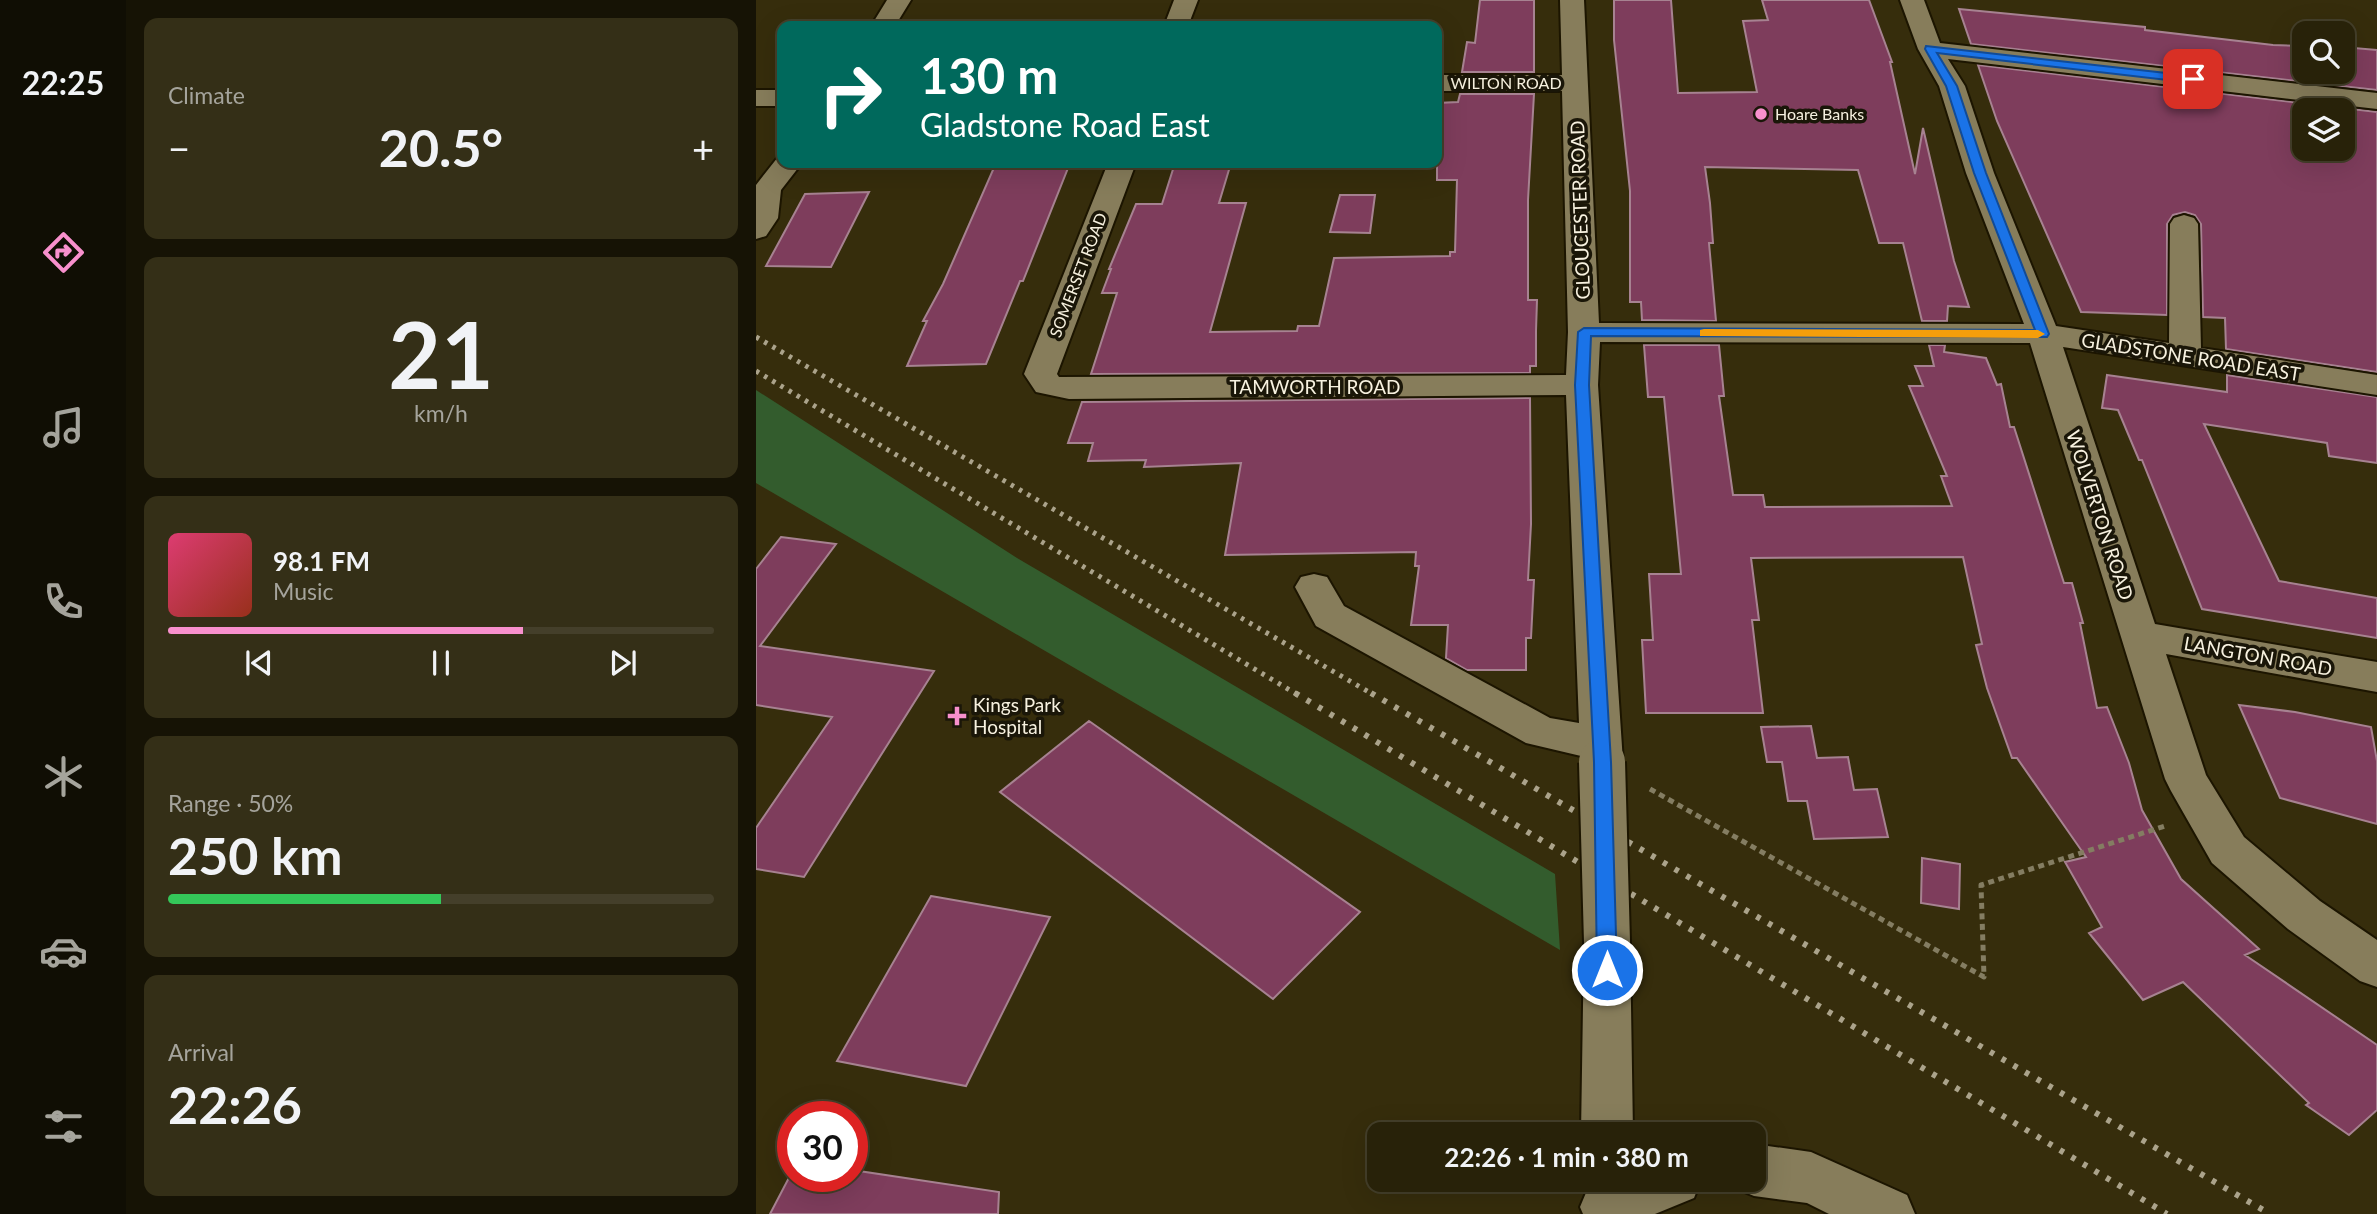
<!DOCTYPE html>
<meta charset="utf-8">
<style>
body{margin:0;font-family:Lato,sans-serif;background:#342f17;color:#f1f3f6;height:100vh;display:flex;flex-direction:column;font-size:26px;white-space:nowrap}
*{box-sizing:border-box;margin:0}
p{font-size:23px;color:#a5a49c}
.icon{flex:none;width:38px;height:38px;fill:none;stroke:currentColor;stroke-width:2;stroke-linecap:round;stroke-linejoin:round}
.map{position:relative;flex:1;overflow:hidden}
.side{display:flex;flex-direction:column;gap:18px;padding:18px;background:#161305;width:630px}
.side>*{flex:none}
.top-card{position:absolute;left:21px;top:21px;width:665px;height:147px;border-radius:14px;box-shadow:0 7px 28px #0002,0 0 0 2px #443f2a;background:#00695c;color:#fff;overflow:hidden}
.buttons{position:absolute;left:1536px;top:21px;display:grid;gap:14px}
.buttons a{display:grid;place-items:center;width:63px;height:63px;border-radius:14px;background:#282209;box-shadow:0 7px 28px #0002,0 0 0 2px #443f2a;font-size:35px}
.speed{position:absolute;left:21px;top:1101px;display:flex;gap:14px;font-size:35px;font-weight:700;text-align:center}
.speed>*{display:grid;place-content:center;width:91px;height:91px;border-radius:50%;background:#282209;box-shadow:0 7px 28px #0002,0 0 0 2px #443f2a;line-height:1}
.speed .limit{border:10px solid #d22;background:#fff;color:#111}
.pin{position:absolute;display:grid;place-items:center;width:60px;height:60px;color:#fff;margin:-30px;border-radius:14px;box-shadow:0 4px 10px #0006}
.me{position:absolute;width:77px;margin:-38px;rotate:0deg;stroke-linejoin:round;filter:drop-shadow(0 0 5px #0008)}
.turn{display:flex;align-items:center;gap:24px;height:147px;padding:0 28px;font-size:32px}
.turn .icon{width:91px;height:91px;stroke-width:2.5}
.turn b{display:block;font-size:49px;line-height:60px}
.big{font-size:52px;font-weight:700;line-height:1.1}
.side .card{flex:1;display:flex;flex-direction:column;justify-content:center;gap:10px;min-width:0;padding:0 24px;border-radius:14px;background:#342f17}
.side .dial{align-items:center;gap:0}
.dial b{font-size:91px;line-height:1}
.song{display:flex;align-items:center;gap:21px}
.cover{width:84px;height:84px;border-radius:10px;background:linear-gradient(135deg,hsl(340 70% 55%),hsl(10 70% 35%))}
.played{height:7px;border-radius:4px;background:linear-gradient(90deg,#f890cd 65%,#443f2a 65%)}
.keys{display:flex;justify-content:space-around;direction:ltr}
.heat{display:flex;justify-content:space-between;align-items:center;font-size:38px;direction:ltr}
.charge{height:10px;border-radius:5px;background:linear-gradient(90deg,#34c759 50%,#443f2a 0)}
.trip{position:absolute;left:611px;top:1122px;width:399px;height:70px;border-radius:14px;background:#282209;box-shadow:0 7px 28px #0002,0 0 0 2px #443f2a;font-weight:700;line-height:70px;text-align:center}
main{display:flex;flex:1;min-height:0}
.tab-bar{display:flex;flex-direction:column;width:126px;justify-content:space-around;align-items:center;background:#100e04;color:#a5a49c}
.tab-bar .icon{width:49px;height:49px}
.tab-bar .current{color:#f890cd}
.tab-bar b{font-size:32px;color:#f1f3f6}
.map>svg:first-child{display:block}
</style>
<main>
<nav class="tab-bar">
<b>22:25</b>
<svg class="icon current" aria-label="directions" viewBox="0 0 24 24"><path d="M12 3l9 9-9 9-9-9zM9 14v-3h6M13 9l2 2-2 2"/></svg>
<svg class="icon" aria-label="music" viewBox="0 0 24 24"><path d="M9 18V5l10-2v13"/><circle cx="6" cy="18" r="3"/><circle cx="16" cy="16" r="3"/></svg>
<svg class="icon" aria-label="phone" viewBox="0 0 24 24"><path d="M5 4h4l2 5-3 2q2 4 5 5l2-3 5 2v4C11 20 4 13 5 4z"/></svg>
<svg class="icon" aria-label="climate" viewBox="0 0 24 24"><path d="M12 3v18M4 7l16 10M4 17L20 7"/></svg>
<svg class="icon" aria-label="car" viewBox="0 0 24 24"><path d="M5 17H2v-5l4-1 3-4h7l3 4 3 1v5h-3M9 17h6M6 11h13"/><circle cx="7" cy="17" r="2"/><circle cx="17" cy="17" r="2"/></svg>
<svg class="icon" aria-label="filters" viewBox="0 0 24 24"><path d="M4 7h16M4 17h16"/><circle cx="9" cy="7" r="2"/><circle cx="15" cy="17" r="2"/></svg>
</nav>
<section class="side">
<div class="card"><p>Climate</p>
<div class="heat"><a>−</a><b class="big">20.5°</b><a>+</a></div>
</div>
<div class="card dial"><b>21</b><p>km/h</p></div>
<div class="card">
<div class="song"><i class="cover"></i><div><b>98.1 FM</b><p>Music</p></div></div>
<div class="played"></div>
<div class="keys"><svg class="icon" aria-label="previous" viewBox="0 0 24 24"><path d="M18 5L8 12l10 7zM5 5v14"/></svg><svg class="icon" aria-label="pause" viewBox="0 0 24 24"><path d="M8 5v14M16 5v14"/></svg><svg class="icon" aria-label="next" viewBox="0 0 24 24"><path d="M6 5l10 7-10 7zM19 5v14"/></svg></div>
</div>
<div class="card"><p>Range · 50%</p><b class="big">250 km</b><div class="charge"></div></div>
<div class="card"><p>Arrival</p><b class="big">22:26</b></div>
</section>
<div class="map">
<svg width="1621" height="1214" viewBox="0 0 1621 1214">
<rect width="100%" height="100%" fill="#362d0c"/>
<!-- green -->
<path fill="#335c2d" d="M0 390 261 558 799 874 804 950 0 483Z"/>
<!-- building -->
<path fill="#7e3d5c" stroke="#a78291" stroke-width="2" fill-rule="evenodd" d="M724 0H778V72H706L711 42 719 43Z
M858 0H915L922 93 1001 92 987 21 1012 20 1006 0H1113L1136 62H1134L1159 174 1167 128 1198 261 1213 307 1192 306 1191 321H1166L1147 243H1123L1102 170 949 167 954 203 957 243H953L960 321 886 320 885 302H874V191L858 40Z
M1203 9 1389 27V30L1517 45 1547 46V42H1549V72H1587V47L1621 50V90L1215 44Z
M1222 65 1621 112V372L1470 349 1469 318 1447 317 1445 224 1439 215 1429 212 1417 215 1411 224V315L1325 312 1241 121ZM1549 110H1587V149H1549Z
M704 94H778L772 200V300H781L780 331V366H774V373L335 374 361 293H346L355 269H353L380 204H406L419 163H475L463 203H490L454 332 541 331 542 326H563L578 258 694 256V252H699L701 180H681V103L702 102Z
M240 163H314L267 281H264L230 364 151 366 171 321H167L187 284Z
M113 192 75 267 10 266 49 194Z
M584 195H619L614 233 574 232Z
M888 345H963L968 396H963L977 495H1007L1009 507 1196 506 1185 476H1191L1153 386H1167L1159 366H1178L1173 345H1189L1188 352 1230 358 1241 385 1245 384 1254 427H1258L1308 583H1316L1327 623H1324L1341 708 1351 707 1373 763 1386 810 1425 879 1503 949 1489 955 1621 1045V1110L1593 1135 1550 1105 1553 1103 1427 982 1387 1000 1333 933 1346 927 1309 862 1330 857 1261 758H1256L1231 688 1220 645 1226 644 1207 557 995 558 1003 620H996L1007 713H890L886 640H897L893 574H925L908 397H892Z
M1351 375 1471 392V375L1621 397V463L1573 456 1571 443 1448 424 1523 581 1621 598V638L1446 609 1386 460H1383L1362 410 1346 408Z
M774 398 775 524 772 580H778L775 638H770V670H711L690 658 692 625H655L663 566H659L660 552 469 555 485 463 388 467 390 460 332 461 337 443H312L326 402Z
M25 537 80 544 4 646 178 671 48 877 0 869V828L76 717 0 705V569Z
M1483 705 1539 712 1615 727 1621 761V824L1524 798Z
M333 721 604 912 517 999 244 792Z
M1055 726 1061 758 1092 757 1098 790 1121 789 1132 837 1058 839 1051 801H1032L1026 762H1011L1005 727Z
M1166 858 1204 864 1203 909 1165 903Z
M175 896 294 917 210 1086 81 1061Z
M37 1170V1176H96V1170L243 1192 242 1214H14Z"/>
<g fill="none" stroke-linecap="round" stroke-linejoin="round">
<defs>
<path id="minor" d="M131 0H155L139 26H115Z
M418 0H442L432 26H408Z
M804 0H828L843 323 1268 324 1210 173 1183 86 1162 49 1144 0H1168L1184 43 1621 93V109L1192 59 1209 86 1238 173 1300 326 1413 343 1414 224 1418 218 1428 215 1438 218 1442 224 1445 348 1621 375V395L1307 347 1399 624 1621 662V692L1410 654 1450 775 1488 837 1564 901 1621 940V987L1604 981 1532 929 1456 863 1415 791 1409 779 1274 343 844 342 842 385 867 762 861 774 846 779 831 774 825 756 770 743 560 626 539 587 545 577 558 574 571 577 588 606 794 718 823 723 810 395 313 399 280 392 268 374 352 163H380L301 374 303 377 810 375 812 332 806 91H681V75H806Z
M0 90H26V106H0Z
M26 156V163H46L25 190 22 218 10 236 0 239V185L22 157Z
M851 922 868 928 874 942 877 1134H825L828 942 834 928Z
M998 1144 1055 1152 1151 1195 1159 1214H1073L1051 1203 998 1196 979 1188 976 1180H998Z
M853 1180H945L938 1198 899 1214H827L824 1207 832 1188Z"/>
</defs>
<!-- minor casing -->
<use href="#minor" stroke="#1c1500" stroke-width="4"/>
<!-- path -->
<path stroke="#847d62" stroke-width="5" stroke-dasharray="6 4.5" stroke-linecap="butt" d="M894 789 1228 977 1225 885 1409 826"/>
<!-- minor -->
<use href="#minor" fill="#877d5b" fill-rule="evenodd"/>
<!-- rail-far1 -->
<path stroke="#aba38b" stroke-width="5" stroke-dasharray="3.5 6" stroke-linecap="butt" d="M0 337 618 695
M0 371 542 695"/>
<!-- rail -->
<path stroke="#aba38b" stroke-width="6" stroke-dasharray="4.5 9" stroke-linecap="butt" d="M539 693 1411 1214
M615 693 1514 1214"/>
<defs>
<path id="minor-bridge" d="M846 762 851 942"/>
</defs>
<!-- minor-bridge casing -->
<use href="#minor-bridge" stroke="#1c1500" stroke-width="50" stroke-linecap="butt"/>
<!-- minor-bridge -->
<use href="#minor-bridge" stroke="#877d5b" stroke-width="46"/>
</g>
<!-- route -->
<path fill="#1a73e8" stroke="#114b97" stroke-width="2" d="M1170 46 1437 76 1442 79 1437 83 1181 53 1201 86 1230 173 1293 334 1291 337 835 336 833 385 855 762 861 970 858 976 851 979 844 976 841 970 838 762 819 385 822 332 828 328 1279 330 1218 173 1190 86 1169 49Z"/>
<!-- slow -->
<path fill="#f59e0b" d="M948 329 1282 330 1289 334 1282 338 944 336V330Z"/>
<!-- markers -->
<g fill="#f890cd" stroke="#1a1608" stroke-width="2.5">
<circle cx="1005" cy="114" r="7"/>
<path d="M197.5 705.5h7v7h7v7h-7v7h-7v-7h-7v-7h7z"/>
</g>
<g text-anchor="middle" stroke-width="7" stroke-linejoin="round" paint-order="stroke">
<!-- far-street labels -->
<g font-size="16" fill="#f7f1df" stroke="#1a1608">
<text x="750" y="89">WILTON ROAD</text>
<text transform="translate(322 275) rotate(-69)" y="6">SOMERSET ROAD</text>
</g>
<!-- far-poi labels -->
<g font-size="16" fill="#f7f1df" stroke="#1a1608" text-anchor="start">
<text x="1019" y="120">Hoare Banks</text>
</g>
<!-- street labels -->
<g font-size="19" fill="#f7f1df" stroke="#1a1608">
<text transform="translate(824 210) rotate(-92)" y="7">GLOUCESTER ROAD</text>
<text transform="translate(1435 357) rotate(9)" y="7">GLADSTONE ROAD EAST</text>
<text x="559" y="394">TAMWORTH ROAD</text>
<text transform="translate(1344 515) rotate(72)" y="7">WOLVERTON ROAD</text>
<text transform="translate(1502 656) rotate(10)" y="7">LANGTON ROAD</text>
</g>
<!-- poi labels -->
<g font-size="19" fill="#f7f1df" stroke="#1a1608" text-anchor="start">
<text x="217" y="712">Kings Park<tspan x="217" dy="22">Hospital</tspan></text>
</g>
</g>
</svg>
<div class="buttons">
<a><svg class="icon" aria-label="search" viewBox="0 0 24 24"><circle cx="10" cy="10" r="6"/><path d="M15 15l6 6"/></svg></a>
<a><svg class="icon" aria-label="layers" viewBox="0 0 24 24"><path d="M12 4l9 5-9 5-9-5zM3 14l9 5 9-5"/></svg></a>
</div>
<div class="speed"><div class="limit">30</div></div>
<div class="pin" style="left:1437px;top:79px;background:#d93025"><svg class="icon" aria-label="arrive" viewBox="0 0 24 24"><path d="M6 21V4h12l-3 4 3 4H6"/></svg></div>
<svg class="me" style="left:851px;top:970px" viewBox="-20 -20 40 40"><circle r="17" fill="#1a73e8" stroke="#fff" stroke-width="3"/><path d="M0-11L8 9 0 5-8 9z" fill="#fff"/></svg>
<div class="trip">22:26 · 1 min · 380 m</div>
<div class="top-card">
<div class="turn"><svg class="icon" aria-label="right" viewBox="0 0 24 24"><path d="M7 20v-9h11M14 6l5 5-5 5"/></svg><div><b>130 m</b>Gladstone Road East</div></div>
</div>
</div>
</main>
